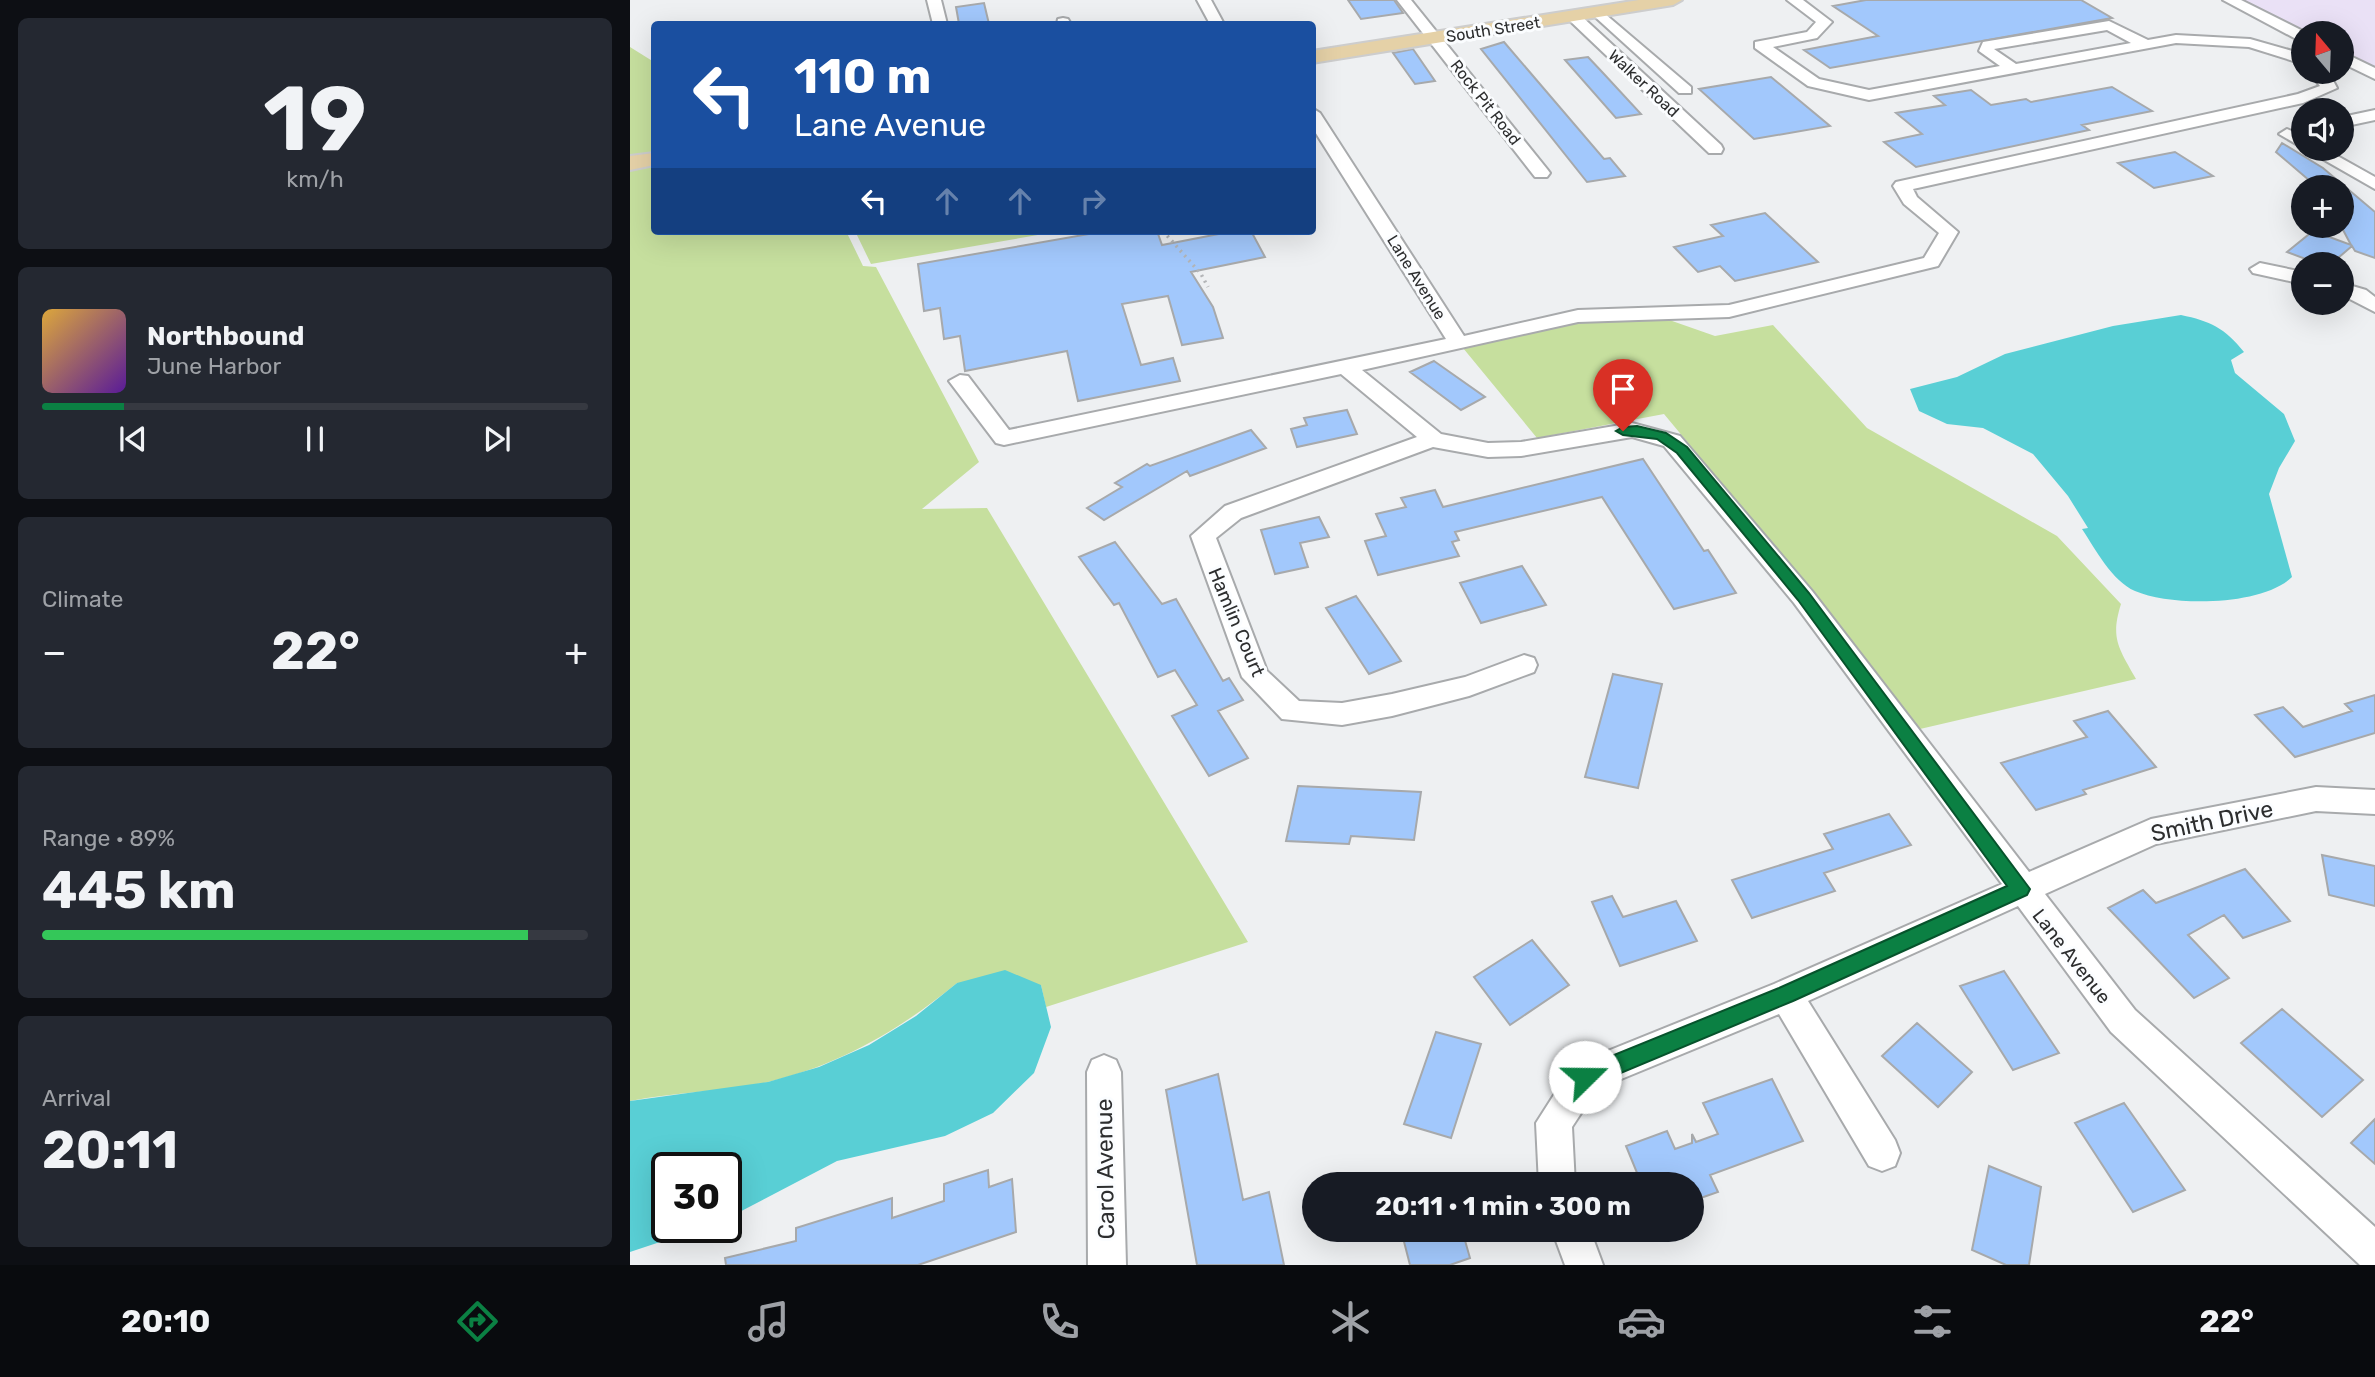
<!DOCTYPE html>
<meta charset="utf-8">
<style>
body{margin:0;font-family:Rubik,sans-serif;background:#242831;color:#f1f3f6;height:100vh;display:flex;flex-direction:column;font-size:26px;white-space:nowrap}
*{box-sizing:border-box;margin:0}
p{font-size:23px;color:#9ea1a6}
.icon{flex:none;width:38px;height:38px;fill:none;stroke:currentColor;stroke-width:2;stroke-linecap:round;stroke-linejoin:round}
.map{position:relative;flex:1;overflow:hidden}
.drawer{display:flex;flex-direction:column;gap:18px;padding:18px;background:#0d0f14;width:630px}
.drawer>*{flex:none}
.guide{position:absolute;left:21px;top:21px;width:665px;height:214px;border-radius:7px;box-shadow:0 7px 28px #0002;background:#1a4fa0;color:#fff;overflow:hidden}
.needle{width:46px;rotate:341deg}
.tools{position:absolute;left:1661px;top:21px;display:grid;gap:14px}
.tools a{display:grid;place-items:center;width:63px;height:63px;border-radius:50%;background:#171b24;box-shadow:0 7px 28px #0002;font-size:35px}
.speed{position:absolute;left:21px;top:1152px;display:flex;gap:14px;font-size:35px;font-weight:700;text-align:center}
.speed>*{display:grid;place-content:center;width:91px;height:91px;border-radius:50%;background:#171b24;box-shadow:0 7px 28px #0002;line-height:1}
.speed .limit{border:4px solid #111;border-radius:10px;background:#fff;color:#111}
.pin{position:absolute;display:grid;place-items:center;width:60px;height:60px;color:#fff;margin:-72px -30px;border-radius:50% 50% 50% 0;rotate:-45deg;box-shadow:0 0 7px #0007}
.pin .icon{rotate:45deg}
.me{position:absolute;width:77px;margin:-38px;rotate:68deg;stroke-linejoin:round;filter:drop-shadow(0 0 5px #0008)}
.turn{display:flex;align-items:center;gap:24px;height:147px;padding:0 28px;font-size:32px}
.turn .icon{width:91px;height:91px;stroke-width:2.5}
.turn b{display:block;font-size:49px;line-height:60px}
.lanes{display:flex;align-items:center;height:66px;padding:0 28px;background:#0003;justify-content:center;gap:35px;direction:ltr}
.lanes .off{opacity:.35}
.big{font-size:52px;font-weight:700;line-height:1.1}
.drawer .card{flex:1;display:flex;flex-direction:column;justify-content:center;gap:10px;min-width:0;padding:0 24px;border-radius:10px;background:#242831}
.drawer .dial{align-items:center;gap:0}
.dial b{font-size:91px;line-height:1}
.song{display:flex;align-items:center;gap:21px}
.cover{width:84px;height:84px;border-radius:10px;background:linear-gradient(135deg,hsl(40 70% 55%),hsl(270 70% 35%))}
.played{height:7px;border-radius:4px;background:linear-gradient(90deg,#0b8043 15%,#363941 15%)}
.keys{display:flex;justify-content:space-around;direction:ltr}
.heat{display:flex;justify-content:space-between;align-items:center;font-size:38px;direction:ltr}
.charge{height:10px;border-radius:5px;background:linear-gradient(90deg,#34c759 89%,#363941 0)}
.trip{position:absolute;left:672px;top:1172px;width:402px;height:70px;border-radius:35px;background:#171b24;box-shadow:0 7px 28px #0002;font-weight:700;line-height:70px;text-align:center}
.dock{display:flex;height:112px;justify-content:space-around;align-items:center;background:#090b0e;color:#9ea1a6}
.dock .icon{width:49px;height:49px}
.dock .active{color:#0b8043}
.dock b{font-size:32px;color:#f1f3f6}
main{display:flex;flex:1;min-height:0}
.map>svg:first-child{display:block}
</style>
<main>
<section class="drawer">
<div class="card dial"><b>19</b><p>km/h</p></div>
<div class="card">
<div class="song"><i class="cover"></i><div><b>Northbound</b><p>June Harbor</p></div></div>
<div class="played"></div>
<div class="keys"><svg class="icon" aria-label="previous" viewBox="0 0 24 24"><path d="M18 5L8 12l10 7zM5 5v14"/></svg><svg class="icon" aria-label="pause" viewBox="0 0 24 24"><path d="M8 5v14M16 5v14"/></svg><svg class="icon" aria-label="next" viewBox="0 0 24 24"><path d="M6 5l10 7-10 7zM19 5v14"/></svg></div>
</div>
<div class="card"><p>Climate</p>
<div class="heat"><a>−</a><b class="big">22°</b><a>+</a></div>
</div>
<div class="card"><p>Range · 89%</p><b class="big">445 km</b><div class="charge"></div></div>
<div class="card"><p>Arrival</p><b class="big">20:11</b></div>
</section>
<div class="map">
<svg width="1745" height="1265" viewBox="0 0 1745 1265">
<rect width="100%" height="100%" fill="#eef0f2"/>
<!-- commercial -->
<path fill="#eae1f6" d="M1607 0H1745V70L1712 53V33L1673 34Z"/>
<!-- green -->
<path fill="#c6df9e" d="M0 47 24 62V155L0 159Z
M24 163V231H216L233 266 246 267 349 462 292 509 357 508 618 942 416 1007 411 985 327 983C271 1029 210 1065 138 1082 93 1092 46 1092 0 1101V167Z
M225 231H431L241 264Z
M1005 308 1085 336 1143 325 1237 428 1427 536 1491 604C1480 639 1489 648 1506 679L1290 729 1183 593 1034 414 907 438 833 348Z"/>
<!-- water -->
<path fill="#59cfd5" d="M1551 315C1580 321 1595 328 1614 352L1601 360 1605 373 1654 414 1665 441 1649 468 1639 494 1662 577C1632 606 1542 607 1505 591 1482 581 1466 550 1452 529L1458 528 1438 496 1403 454 1353 428 1317 424 1289 411 1280 389 1327 377 1375 354 1483 326Z
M375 970 411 985 421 1027 404 1073 363 1113 315 1136 207 1161 96 1219V1167H37V1227H75L0 1252V1101L138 1082 189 1067 239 1045 286 1016 327 983Z"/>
<!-- building -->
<path fill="#a2c8fc" stroke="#a7a9ab" stroke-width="2" d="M718 0H764L773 13 731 19Z
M1236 0H1451L1482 18 1200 68 1174 50 1248 36 1203 6Z
M354 3 359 24H329L326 7Z
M874 42 974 159 980 158 995 176 957 182 851 49Z
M783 49 805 81 785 84 763 53Z
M958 57 974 74 1011 114 986 118 935 60Z
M1141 77 1200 126 1124 139 1069 89Z
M1482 87 1522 111 1452 125 1459 130 1286 167 1254 142 1292 134 1266 113 1315 105 1304 96 1341 90 1361 105 1396 99 1401 102Z
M1652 143 1693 168 1745 212V258L1725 251 1722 246 1701 264H1689L1657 252 1683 231 1721 245 1712 228V187H1687L1646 152Z
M1545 152 1583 176 1524 188 1488 163Z
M1135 213 1188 262 1105 281 1090 266 1068 272 1044 247 1093 236 1081 225Z
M476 231H527L532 245 604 231H621L635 257 561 272 583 307 593 338 552 345 538 296 492 304 511 365 543 358 550 381 448 401 437 351 335 371 330 336 314 339 310 308 294 311 288 264Z
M804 361 855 397 831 410 780 372Z
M717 410 727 434 667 447 661 429 677 425 674 418Z
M621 430 636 448 560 476 557 471 474 520 457 508 492 487 485 483 517 464 520 466Z
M1013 459 1074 551 1078 550 1106 593 1044 609 972 497 825 532 829 540 822 542 829 556 748 575 735 541 756 536 746 514 776 507 771 498 805 490 813 507Z
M689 517 699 537 670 543 678 567 645 574 631 530Z
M485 542 532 604 546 599 593 681 599 678 613 700 588 711 618 758 579 776 542 716 567 705 545 670 528 677 489 603 484 605 449 557Z
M892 566 916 605 851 623 830 583Z
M726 596 749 629 771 661 739 674 696 608Z
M983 674 1032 684 1008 788 955 777Z
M1745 695V733L1665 757 1625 715 1653 707 1673 727 1722 711 1715 704Z
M1478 711 1526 767 1453 790 1456 794 1406 810 1371 763 1457 737 1444 721Z
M668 786 791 792 784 840 721 836 719 844 656 841Z
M1259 814 1281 845 1194 873 1205 891 1122 918 1102 880 1203 849 1194 834Z
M1692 855 1745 866V906L1699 895Z
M1615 869 1660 921 1613 938 1594 915 1558 935 1599 978 1564 998 1478 908 1513 890 1526 903Z
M982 896 993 917 1046 901 1067 941 990 966 962 902Z
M902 940 939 985 880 1025 844 977Z
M1374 971 1429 1053 1383 1070 1330 986Z
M1652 1009 1733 1080 1692 1117 1611 1043Z
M1287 1023 1342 1072 1308 1107 1252 1056Z
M806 1032 851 1044 821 1138 774 1124Z
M588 1074 613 1200 639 1192 654 1265H567L536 1090Z
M1142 1079 1173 1141 1080 1175 1088 1192 1062 1201V1185H1012L996 1146 1037 1131 1045 1149 1062 1143V1134L1066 1142 1088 1134 1073 1103Z
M1494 1103 1555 1190 1503 1212 1445 1123Z
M1745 1119V1164L1721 1143Z
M1359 1166 1411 1187 1399 1265H1376L1342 1250Z
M358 1170 359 1187 382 1179 386 1232 288 1265H96L95 1258 166 1241V1228L262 1198V1218L314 1201V1184Z
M771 1230H832L840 1258 820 1265H780Z"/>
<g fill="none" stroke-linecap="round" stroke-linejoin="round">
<defs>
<path id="minor" d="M297 0H311L317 24H303Z
M567 0H581L594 24H580Z
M767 0H781L917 169 920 173 917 177H905Z
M1157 0H1173L1202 22 1187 38 1143 47 1189 79 1239 90 1370 66 1349 51 1353 42 1479 21 1518 40 1546 35 1620 39 1673 54V64L1619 47 1546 43 1239 100 1178 86 1125 48V42L1177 32 1186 22ZM1477 30 1501 43 1386 64 1364 49Z
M1593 0H1611L1677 33H1673V41L1668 40Z
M968 8 1061 87V93H1049L963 15V9Z
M943 12 948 13 1091 145 1093 149 1091 153H1079L938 19 936 16Z
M433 18 438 19 441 24H427L428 19Z
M1712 52 1745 68V79L1712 63Z
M1679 72 1699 73 1707 88 1673 103 1283 189 1287 197 1328 232 1308 266 1099 317 948 322 732 370 811 434 858 443 891 442 1002 423 1050 436 1182 591 1399 872 1521 819 1686 787 1745 790V814L1686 811 1526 844 1415 894 1505 1010 1745 1227V1265H1730L1481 1032 1388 906 1178 1001 1265 1140 1270 1153 1265 1166 1252 1171 1239 1166 1149 1014 967 1089 942 1127 945 1185H909L906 1123 943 1065 1144 984 1372 884 1164 603 1034 446 1002 437 891 456 858 457 803 447 611 518 586 538 637 671 669 701 712 703 762 694 835 677 894 655 904 658 907 665 904 672 839 696 762 716 712 725 652 719 612 677 561 536 595 506 787 437 711 374 374 445 366 443 319 381 330 375 338 376 379 430 816 339 682 127V108L690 113 834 336 948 310 1099 305 1294 258 1309 233 1274 204 1263 186 1266 182 1668 94 1690 86Z
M1745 110V120L1712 127V117Z
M1657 129 1673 136V148L1649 134Z
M1675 149H1695L1745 177V189Z
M1630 263 1673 272V284L1623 273 1620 269Z
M1712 283 1736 290 1745 297V312L1712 295Z
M474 1055 486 1060 491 1072 496 1265H458L457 1072 462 1060Z
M922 1230H960L973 1265H935Z"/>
<path id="major" d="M1009 0H1052L1043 5 682 63V51Z
M24 153V165L0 170V156Z"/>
</defs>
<!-- minor casing -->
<use href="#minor" stroke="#a8aaac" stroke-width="4"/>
<!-- major casing -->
<use href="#major" stroke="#cdcdcd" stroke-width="4"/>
<!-- path -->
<path stroke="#b3b5b7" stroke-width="3.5" stroke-dasharray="2 4.5" stroke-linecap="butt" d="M533 231 571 274 578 287"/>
<!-- minor -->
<use href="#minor" fill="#fff" fill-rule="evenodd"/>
<!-- major -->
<use href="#major" fill="#e5d1a7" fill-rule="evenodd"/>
</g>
<!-- route -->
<path fill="#0b8043" stroke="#07532c" stroke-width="2" d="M1007 426 1036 433 1057 447 1179 593 1400 889 1397 895 1163 1001 955 1088 947 1085 944 1077 947 1070 1149 988 1377 886 1168 600 1047 453 1027 439 993 435 986 431 993 427Z"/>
<g text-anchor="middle" stroke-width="6" stroke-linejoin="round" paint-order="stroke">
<!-- far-street labels -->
<g font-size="16" fill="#2d2e2f" stroke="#fbfdff">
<text transform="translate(863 29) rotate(-9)" y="6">South Street</text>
<text transform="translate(1014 83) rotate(43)" y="6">Walker Road</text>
<text transform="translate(856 102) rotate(52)" y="6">Rock Pit Road</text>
<text transform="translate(787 277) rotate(58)" y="6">Lane Avenue</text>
</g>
<!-- street labels -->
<g font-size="19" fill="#2d2e2f" stroke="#fbfdff">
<text transform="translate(607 622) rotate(67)" y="7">Hamlin Court</text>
<text transform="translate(1442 956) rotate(52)" y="7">Lane Avenue</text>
</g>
<!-- near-street labels -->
<g font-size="23" fill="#2d2e2f" stroke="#fbfdff">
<text transform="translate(1582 821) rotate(-12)" y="8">Smith Drive</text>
<text transform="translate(475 1169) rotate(-91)" y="8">Carol Avenue</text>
</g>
</g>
</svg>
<div class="tools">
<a><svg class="needle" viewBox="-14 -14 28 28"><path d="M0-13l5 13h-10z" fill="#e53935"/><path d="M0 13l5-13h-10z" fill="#9ea1a6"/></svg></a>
<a><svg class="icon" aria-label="sound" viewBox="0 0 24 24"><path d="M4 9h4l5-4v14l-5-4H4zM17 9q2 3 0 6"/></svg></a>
<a>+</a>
<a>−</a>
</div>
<div class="speed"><div class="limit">30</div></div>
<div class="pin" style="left:993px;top:431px;background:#d93025"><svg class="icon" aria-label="arrive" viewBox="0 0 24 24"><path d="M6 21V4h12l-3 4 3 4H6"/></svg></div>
<svg class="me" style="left:955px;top:1077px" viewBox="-20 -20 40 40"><circle r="19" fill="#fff"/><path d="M0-13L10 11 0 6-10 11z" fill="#0b8043"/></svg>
<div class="trip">20:11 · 1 min · 300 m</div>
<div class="guide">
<div class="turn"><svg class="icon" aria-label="left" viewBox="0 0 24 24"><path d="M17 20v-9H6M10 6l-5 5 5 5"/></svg><div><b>110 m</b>Lane Avenue</div></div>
<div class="lanes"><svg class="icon" aria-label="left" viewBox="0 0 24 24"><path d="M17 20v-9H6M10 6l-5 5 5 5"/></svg><svg class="icon off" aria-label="ahead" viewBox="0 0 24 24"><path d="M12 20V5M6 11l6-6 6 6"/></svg><svg class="icon off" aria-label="ahead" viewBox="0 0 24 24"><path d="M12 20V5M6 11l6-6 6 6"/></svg><svg class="icon off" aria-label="right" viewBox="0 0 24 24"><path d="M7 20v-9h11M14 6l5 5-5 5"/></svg></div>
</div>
</div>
</main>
<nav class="dock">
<b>20:10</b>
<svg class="icon active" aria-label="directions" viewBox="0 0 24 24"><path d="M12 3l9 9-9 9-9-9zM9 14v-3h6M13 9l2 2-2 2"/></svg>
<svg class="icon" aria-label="music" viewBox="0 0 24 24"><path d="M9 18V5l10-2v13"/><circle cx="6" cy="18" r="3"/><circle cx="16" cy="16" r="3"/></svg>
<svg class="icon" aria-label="phone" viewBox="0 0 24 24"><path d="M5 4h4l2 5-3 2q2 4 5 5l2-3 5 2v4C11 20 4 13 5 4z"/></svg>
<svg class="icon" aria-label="climate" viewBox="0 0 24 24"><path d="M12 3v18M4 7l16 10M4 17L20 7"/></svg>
<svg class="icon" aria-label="car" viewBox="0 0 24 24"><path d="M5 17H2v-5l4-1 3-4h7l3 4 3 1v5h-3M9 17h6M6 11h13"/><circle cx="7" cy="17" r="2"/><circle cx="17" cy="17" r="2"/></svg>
<svg class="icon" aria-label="filters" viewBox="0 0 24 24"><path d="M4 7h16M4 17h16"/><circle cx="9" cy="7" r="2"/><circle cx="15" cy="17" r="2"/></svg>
<b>22°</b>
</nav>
